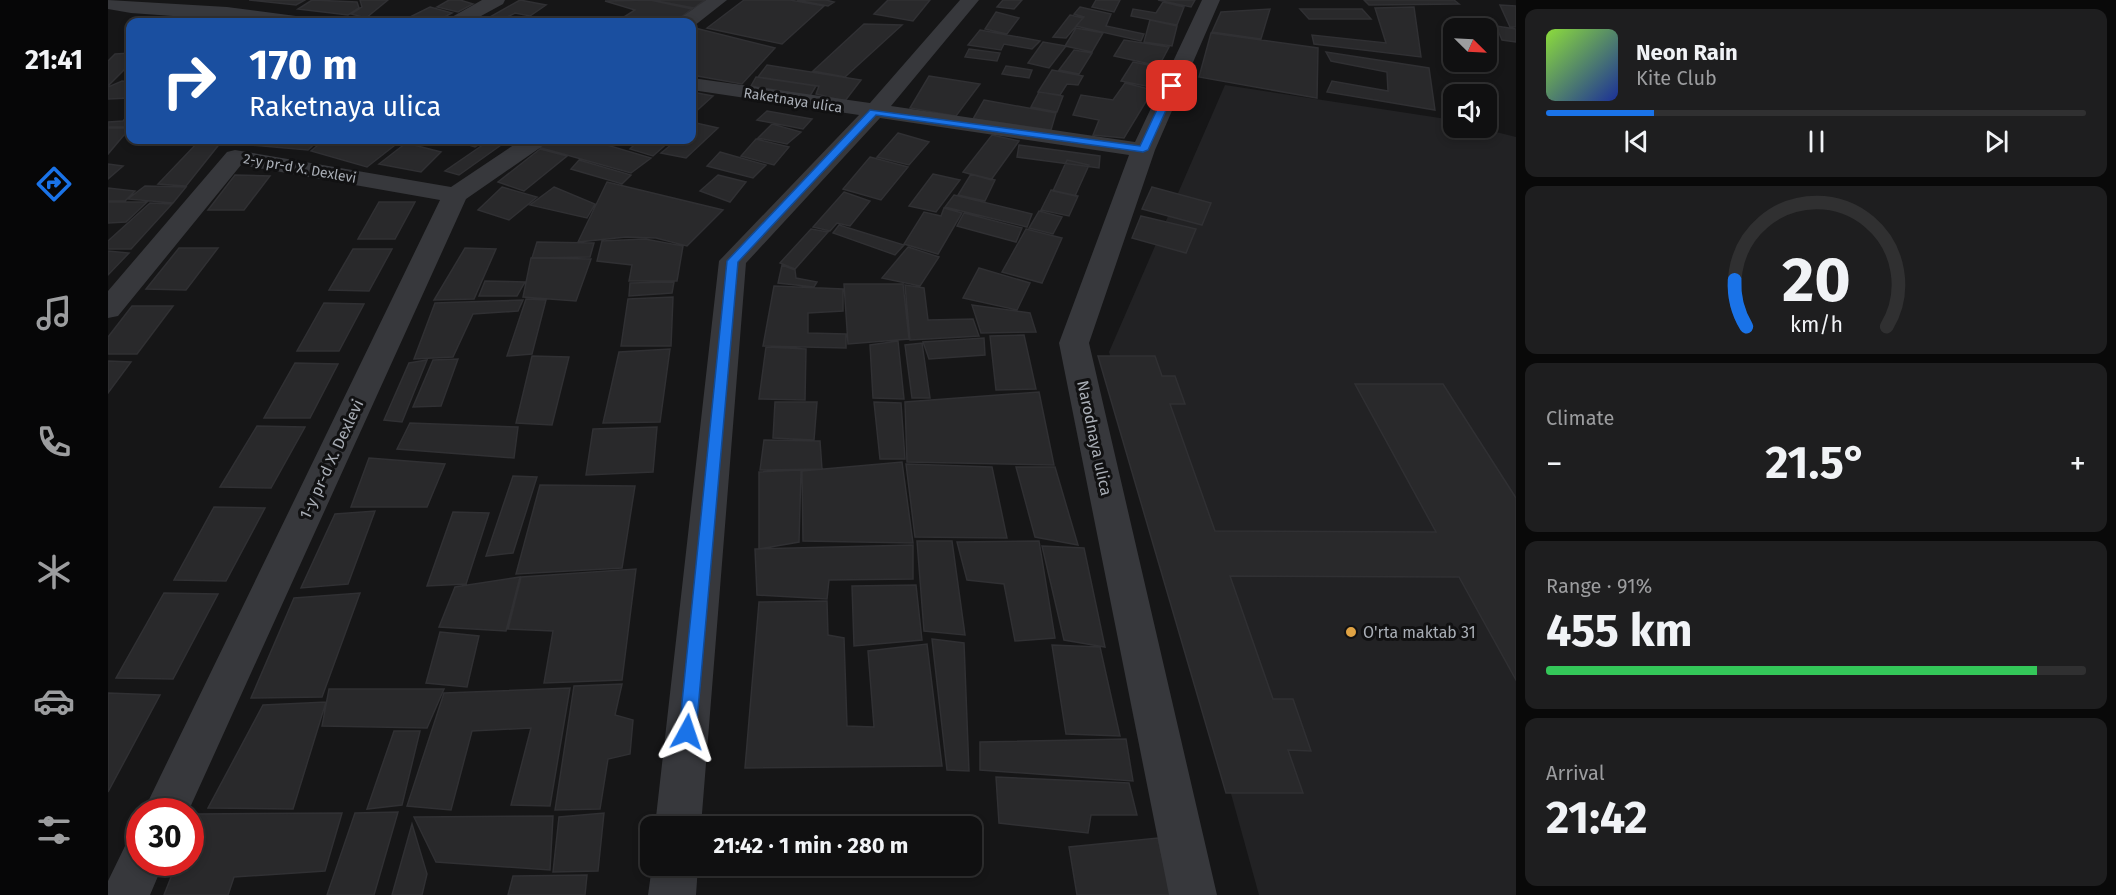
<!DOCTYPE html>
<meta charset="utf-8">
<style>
body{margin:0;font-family:"Fira Sans",sans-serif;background:#1e1e1f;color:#f1f3f6;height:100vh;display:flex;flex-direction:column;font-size:22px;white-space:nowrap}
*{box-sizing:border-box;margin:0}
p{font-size:20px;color:#9c9d9f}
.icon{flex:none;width:33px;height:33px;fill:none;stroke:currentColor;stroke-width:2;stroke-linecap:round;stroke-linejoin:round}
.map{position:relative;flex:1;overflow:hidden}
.drawer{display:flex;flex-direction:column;gap:9px;padding:9px;background:#090909;width:600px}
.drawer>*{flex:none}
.hud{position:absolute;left:18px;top:18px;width:570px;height:126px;border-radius:12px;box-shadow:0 3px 9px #0003,0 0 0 2px #303031;background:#1a4fa0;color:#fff;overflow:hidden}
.needle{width:39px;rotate:114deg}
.buttons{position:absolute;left:1335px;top:18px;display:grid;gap:12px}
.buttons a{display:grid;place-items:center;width:54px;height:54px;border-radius:12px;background:#101011;box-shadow:0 3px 9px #0003,0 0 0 2px #303031;font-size:30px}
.speed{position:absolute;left:18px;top:798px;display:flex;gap:12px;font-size:30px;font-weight:700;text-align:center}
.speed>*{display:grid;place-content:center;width:78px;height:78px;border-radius:50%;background:#101011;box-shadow:0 3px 9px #0003,0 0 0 2px #303031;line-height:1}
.speed .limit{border:9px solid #d22;background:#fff;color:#111}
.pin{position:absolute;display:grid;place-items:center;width:51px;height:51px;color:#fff;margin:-26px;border-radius:12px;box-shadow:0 3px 9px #0006}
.me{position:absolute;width:66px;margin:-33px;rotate:5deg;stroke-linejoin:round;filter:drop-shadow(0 0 4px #0008)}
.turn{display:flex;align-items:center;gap:21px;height:126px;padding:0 24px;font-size:27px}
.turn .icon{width:78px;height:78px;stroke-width:2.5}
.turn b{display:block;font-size:42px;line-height:51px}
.big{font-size:45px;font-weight:700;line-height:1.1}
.drawer .tile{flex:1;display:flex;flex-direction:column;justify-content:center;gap:9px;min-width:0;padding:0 21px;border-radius:12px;background:#1e1e1f}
.drawer .dial{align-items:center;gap:0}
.dial svg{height:156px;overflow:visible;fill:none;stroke:#303031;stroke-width:7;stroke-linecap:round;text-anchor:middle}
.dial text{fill:#f1f3f6;stroke:none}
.song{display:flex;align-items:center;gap:18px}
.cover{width:72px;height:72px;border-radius:9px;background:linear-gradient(135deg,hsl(90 70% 55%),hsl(230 70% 35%))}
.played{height:6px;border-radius:3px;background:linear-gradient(90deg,#1a73e8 20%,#303031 20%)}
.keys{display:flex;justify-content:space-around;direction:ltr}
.heat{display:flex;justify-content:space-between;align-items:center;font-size:33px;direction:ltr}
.charge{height:9px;border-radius:4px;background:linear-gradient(90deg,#34c759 91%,#303031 0)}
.trip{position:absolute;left:532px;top:816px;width:342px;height:60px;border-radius:12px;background:#101011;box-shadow:0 3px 9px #0003,0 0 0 2px #303031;font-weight:700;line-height:60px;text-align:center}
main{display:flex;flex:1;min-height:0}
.menu{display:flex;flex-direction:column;width:108px;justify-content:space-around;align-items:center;background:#060607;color:#9c9d9f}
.menu .icon{width:42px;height:42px}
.menu .selected{color:#1a73e8}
.menu b{font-size:27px;color:#f1f3f6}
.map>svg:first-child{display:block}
</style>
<main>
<nav class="menu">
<b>21:41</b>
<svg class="icon selected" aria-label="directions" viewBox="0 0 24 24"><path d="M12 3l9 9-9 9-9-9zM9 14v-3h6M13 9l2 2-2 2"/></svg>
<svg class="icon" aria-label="music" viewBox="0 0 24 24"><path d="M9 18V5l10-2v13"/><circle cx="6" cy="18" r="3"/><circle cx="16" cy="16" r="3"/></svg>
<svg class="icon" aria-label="phone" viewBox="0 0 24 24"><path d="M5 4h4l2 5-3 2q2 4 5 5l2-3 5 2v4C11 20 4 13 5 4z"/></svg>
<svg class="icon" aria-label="climate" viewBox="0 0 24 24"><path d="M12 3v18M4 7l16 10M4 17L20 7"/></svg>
<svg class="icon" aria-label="car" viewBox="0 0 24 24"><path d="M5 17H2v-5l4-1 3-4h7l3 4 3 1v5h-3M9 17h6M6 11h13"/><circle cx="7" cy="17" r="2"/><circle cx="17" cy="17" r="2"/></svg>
<svg class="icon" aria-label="filters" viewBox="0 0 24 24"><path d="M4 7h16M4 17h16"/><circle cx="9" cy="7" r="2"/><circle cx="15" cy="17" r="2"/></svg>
</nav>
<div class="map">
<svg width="1408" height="895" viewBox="0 0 1408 895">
<rect width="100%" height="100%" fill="#161617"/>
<!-- built -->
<path fill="#222224" d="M1117 85 1345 120 1346 128H1372L1408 137V895H1151L1001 352Z"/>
<!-- building -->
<path fill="#29292b" stroke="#303033" stroke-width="1.5" d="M141 0H197L188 5Z
M204 0 249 2 251 8 240 15 190 9Z
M280 0 258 18 243 14 254 7 252 0Z
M341 0H352L365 4 350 12 329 7Z
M412 0 438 5 422 16 407 13 394 20 380 18Z
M542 0 584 9 566 22H508L527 10 497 1Z
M544 0H597L586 8Z
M636 0H682L716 6 674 44 599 28Z
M689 0H718L726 2 720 6Z
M780 0H822L805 21 766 14Z
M895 0H914L906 9 889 7Z
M988 0H1012L1006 12 984 7Z
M1050 0H1087L1083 7Z
M1256 0H1346L1351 4 1261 5Z
M1055 2 1076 7 1069 25 1023 16 1025 9 1048 13Z
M1392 5 1408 6V27H1402Z
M322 7 344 13 327 22H292Z
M972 7 1003 14 998 26 1036 34 1033 41 968 26 976 17 966 14Z
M1306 7 1313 57 1206 44 1204 35 1278 43 1267 8Z
M1162 9 1153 39 1104 32 1113 12Z
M1192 9H1254L1263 19H1201Z
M888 12 911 18 899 34 877 29Z
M962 15 975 18 958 38 945 37Z
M1042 20 1069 26 1064 46 1036 42Z
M756 24 794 25 737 77 705 71Z
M1388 26 1408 29V42L1394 40Z
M587 28 667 48 634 84 584 75V30Z
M968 28 995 33 984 52 957 46Z
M872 30 932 41 924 49 896 44 893 50 860 45Z
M1103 33 1210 48 1209 98 1091 77Z
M1016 40 1061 47 1051 66 1006 56Z
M935 42 958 46 941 68 920 63Z
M861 49 892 53 889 61 857 57Z
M966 50 984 53 971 74 951 70Z
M1218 52 1321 68 1327 110 1219 92 1224 81 1280 91 1279 72 1223 61Z
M22 53V64L0 86V61L7 54Z
M1025 62 1056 68 1047 88 1013 81Z
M659 65 753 80 737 101 708 94 711 86 650 77Z
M898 66 924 70 921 78 894 74Z
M944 70 975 76 970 85 959 84 952 95 930 92Z
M821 76 872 84 848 116 802 108Z
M648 77 708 86 702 96 643 86Z
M14 81 22 82V98L0 99V87Z
M1017 83 1045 90 1016 138 985 135 991 120 965 115 973 95 1005 100Z
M584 92 605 96 584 115Z
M931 92 955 96 949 112 923 107Z
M876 100 948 113 943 130 865 119Z
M659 111 704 119 695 129 649 120Z
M22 113V127H0V122L15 121Z
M588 123 610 128 578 158 553 153 569 140H584V127Z
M664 124 693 132 679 144 650 138Z
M0 128H22L0 154Z
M790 133 821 142 801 165 769 157Z
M884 135 911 141 883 180 855 172Z
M648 139 681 147 666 165 633 156Z
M92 140 113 142 78 186 50 184Z
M135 140H211L200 150 132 144Z
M216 140H281L291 142 259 167 203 151Z
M345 140H378L367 147Z
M382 140 396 143 351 175 337 171Z
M440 140H482L543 158 523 173 430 147Z
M531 140H563L545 156 522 149Z
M298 143 333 152 313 172 271 164Z
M911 145 992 156 991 168 909 157Z
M432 149 459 156 416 191 390 182Z
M612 152 658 165 645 178 599 166Z
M762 157 800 167 773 200 735 189Z
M471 160 523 175 514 184 463 169Z
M959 160 981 165 967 196 945 191Z
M0 164 15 166 0 179Z
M825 174 852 180 828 212 801 206Z
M863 174 887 180 877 201 850 195Z
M127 175 162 176 136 210H100Z
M610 175 638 182 622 202 592 191Z
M499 182 615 210 579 246 548 238 518 237 470 242Z
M37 186 78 187 65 203 20 199Z
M394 187 429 197 401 220 370 210Z
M446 187 487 204 479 218 422 205Z
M1044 187 1103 203 1094 225 1034 209Z
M0 188 27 191 17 201H0Z
M943 190 970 196 961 216 933 210Z
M736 192 762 201 742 226 729 223 722 231 705 227Z
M846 195 924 214 919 227 837 207Z
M0 202H39L18 222 0 223Z
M271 202H307L287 239H250Z
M42 203 64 204 23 249H0V241Z
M836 208 854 213 830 254 796 244 816 212 833 216Z
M931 211 954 217 945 234 921 228Z
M856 213 914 228 908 242 849 226Z
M1033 216 1088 229 1078 253 1024 238Z
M731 225 796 245 787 255 725 233Z
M703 229 720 232 687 269 672 263Z
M918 229 954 238 934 283 894 272Z
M537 239 575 246 569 281H521L524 265 489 261 494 241Z
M429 242 486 243 482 257 424 258Z
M800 247 831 257 812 286 774 278Z
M71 248H110L78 290 38 289Z
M357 248 388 249 366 299 326 300Z
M245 249H284L261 291 221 290Z
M0 251 21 253 0 275Z
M423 258 483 259 468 301 415 297Z
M674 265 687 270 688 278 709 282 706 287 670 283Z
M871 268 922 283 909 310 855 298Z
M377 281 417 282 409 296H371Z
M566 282 564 293 521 296 522 283Z
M736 284H795L801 339 740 344Z
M797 285 816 288 820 320 865 319 871 336 802 340Z
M666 286 735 289V311L700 313V333L738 334V348L655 346Z
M565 297 563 346H513L520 299Z
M418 299 438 300 424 354 399 356Z
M415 300 410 311 365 314 345 357 306 359 327 303Z
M216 303 256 304 231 351H189Z
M864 305 922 313 928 332 873 333Z
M24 306H65L29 354H0V337Z
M916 335 928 389 888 390 882 336Z
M876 338 877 355 821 359 815 342Z
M790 341 796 399 765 398 762 345Z
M814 343 822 398H804L797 345Z
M658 347 698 349 697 400 651 399Z
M562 349 552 422 495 423 511 352Z
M424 356 461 357 444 425 408 423Z
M990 356H1047L1054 376H1067L1077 404H1062L1107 531 1328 532 1247 384H1335L1408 498V680L1351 577 1122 576 1165 699H1185L1203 751 1180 750 1195 793H1118Z
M350 359 333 406 305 407 325 360Z
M319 360 294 422 276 420 301 363Z
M0 361 23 362 0 393Z
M187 363 230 364 202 418H156Z
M931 392 946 465 799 462 797 402Z
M667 402H709L706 440 665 438Z
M766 402 793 403 797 459H772Z
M302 423 410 427 406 458 289 449Z
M149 426 197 427 163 488 112 487Z
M549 427 545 472 478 475 485 429Z
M656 440 712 441 714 469 652 470Z
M261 458 337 464 319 507H243Z
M794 462 805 543 695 541 694 471Z
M798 464 884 467 899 538 807 537Z
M908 467H947L970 545 927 537Z
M693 470 691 542 651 549V472Z
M405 476 429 477 405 553 378 556Z
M432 485 527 486 514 568 408 574Z
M106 507 157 508 118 581 66 580Z
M267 511 240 584 193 588 227 514Z
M345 512 381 513 358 584 319 586Z
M809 541H844L857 635 816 631Z
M931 541 947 638 907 641 896 584 859 580 849 542Z
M805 545V579L721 580 719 599 649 595 647 549Z
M934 546 976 548 997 647 956 640Z
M528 569 514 680 436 683 445 631 400 629 413 577Z
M412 577 398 631 331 627 347 587Z
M808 585 814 640 746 646 744 586Z
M56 593 110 594 65 679 8 678Z
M252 593 214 697 143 698 186 598Z
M719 601 720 635 736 638 739 726 766 727 760 651 819 644 834 766 637 768 651 602Z
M332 632 371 636 359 687 318 683Z
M824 639 856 643 861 771 839 770Z
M944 645 992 647 1012 736 958 734Z
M514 684 507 715 525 720 522 754 500 759 492 809 447 810 466 686Z
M462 688 442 806 403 805 423 728 364 731 343 810 299 806 336 693Z
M221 689H336L319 728 214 726Z
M0 693 52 695 0 792Z
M218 702 185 809 100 808 155 705Z
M286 731H312L294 805 259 809Z
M1018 739 1025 781 872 770V742Z
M888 777 1021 783 1029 815H983L980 833 891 823Z
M290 812 266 895H219L247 813Z
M234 813 217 871 126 877 120 895H56L69 862H82V830L89 814Z
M496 813 490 871 445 872 451 817Z
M445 816 442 870 328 862 306 817Z
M304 824 319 874 314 895H284Z
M1050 838 1063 895H969L961 847Z
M479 875 477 895H400L405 876Z"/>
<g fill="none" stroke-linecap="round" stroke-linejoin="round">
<!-- street -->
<path fill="#37383c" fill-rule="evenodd" d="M0 0 119 7 188 16 195 18 198 22H148L23 13 0 9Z
M374 0H397L395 4 362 22H339L342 18Z
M598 0H619L586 26 584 27V22H570L572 18Z
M852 0H871L783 106 1027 142 1094 0H1112L1047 150 981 343 1109 895H1061L951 343 1021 155 772 118 638 263 593 826H547L611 261 751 115 584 90V78L762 103Z
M413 140H440L436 145 358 199 80 812H35L332 200 133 165 10 316 0 318V291L119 152 127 150 343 187Z
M32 839V862H56L42 895H0V881L17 846Z
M544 866H590L588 895H540Z"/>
</g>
<!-- route -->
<path fill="#1a73e8" stroke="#114b97" stroke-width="1.5" d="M1064 83 1069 86 1040 150 1035 152 768 115 630 262 588 732 586 738 579 741 573 738 571 732 619 261 762 110 1032 146 1060 86Z"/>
<!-- markers -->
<circle fill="#e0a344" stroke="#111112" stroke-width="2" cx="1243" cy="632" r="6"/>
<g text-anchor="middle" stroke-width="6" stroke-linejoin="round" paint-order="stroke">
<!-- far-street labels -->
<g font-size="14" fill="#a9aeb6" stroke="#111112">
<text transform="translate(685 100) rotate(9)" y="5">Raketnaya ulica</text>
<text transform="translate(192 168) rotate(10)" y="5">2-y pr-d X. Dexlevi</text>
</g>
<!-- street labels -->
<g font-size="16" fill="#a9aeb6" stroke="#111112">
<text transform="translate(987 438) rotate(78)" y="6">Narodnaya ulica</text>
<text transform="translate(223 459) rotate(-65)" y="6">1-y pr-d X. Dexlevi</text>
</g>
<!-- poi labels -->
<g font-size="16" fill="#a9aeb6" stroke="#111112" text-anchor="start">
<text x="1255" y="638">O'rta maktab 31</text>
</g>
</g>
</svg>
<div class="buttons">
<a><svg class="needle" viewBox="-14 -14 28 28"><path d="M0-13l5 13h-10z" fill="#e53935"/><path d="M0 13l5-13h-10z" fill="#9c9d9f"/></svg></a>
<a><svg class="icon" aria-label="sound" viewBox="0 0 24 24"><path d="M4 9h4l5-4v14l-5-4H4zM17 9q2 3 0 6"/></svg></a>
</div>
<div class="speed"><div class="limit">30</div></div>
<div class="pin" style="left:1064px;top:86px;background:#d93025"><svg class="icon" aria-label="arrive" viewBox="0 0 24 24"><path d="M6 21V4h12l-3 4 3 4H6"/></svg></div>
<svg class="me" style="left:579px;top:732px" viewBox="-20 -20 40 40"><path d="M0-17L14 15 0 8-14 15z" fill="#1a73e8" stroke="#fff" stroke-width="4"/></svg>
<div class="trip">21:42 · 1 min · 280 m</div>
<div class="hud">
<div class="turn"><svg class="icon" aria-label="right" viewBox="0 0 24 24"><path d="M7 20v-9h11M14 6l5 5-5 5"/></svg><div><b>170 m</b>Raketnaya ulica</div></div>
</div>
</div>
<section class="drawer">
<div class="tile">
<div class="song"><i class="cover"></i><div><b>Neon Rain</b><p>Kite Club</p></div></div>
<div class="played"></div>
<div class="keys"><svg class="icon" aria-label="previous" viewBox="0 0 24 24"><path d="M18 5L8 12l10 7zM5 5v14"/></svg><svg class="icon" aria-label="pause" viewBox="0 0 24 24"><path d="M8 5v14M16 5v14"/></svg><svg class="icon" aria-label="next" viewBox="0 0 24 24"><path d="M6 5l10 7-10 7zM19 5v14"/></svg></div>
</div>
<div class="tile dial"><svg viewBox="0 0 100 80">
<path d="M14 69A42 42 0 1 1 86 69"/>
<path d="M14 69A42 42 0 0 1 8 45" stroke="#1a73e8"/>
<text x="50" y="56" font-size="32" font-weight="700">20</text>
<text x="50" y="72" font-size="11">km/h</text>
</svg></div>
<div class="tile"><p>Climate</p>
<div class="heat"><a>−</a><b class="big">21.5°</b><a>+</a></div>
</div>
<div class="tile"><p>Range · 91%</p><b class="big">455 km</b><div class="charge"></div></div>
<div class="tile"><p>Arrival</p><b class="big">21:42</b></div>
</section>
</main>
